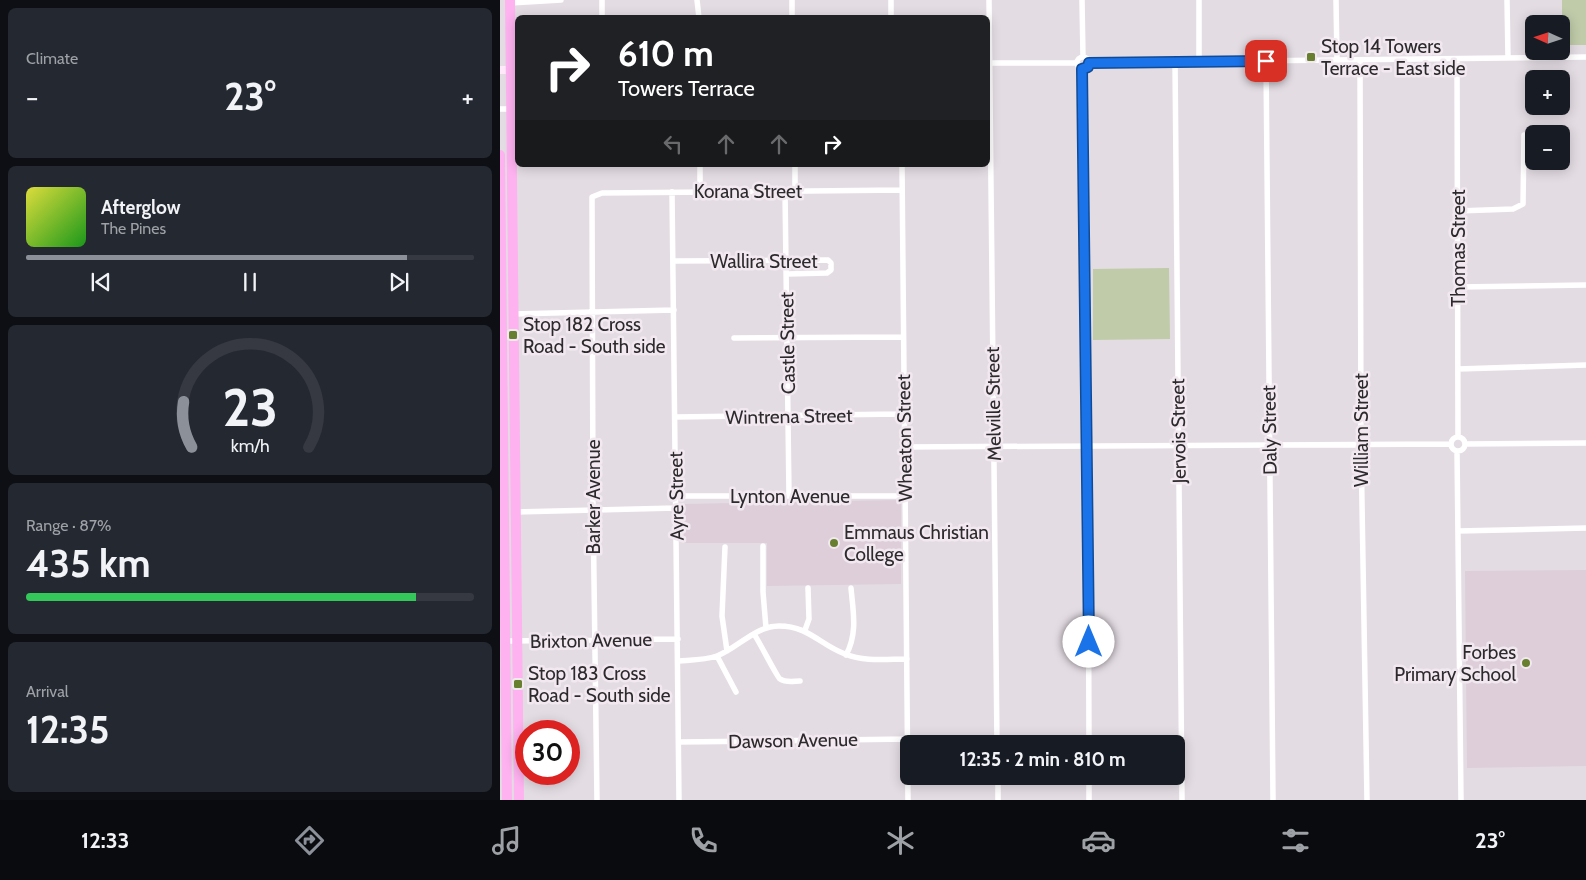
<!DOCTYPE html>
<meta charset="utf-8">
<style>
body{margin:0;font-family:Cabin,sans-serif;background:#242831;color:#f1f3f6;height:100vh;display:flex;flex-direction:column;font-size:19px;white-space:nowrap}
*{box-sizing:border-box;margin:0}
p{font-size:16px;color:#9ea1a6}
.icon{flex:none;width:28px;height:28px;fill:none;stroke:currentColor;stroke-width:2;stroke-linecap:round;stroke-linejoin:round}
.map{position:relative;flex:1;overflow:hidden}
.panel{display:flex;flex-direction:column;gap:8px;padding:8px;background:#0d0f14;width:500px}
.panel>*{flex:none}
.banner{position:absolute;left:15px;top:15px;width:475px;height:152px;border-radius:8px;box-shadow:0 2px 12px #0003;background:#202124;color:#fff;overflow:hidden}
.needle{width:32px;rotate:273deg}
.buttons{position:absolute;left:1025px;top:15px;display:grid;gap:10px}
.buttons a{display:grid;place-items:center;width:45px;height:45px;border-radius:8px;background:#171b24;box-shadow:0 2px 12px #0003;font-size:25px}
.speed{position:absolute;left:15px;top:720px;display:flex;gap:10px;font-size:25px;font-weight:700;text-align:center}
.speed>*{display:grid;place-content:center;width:65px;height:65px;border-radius:50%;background:#171b24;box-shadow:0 2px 12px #0003;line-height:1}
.speed .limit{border:8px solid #d22;background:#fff;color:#111}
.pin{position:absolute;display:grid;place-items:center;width:42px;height:42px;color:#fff;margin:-21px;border-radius:10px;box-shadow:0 2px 8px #0006}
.me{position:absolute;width:55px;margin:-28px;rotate:0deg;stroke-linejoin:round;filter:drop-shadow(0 0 4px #0008)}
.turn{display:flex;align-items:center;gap:18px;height:105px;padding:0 20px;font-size:22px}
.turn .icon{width:65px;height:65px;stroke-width:2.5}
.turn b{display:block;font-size:35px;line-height:42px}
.lanes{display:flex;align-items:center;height:48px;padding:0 20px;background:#0003;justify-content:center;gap:25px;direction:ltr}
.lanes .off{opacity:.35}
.big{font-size:38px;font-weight:700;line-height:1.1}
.panel .widget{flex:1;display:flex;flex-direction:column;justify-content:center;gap:8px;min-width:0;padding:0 18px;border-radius:8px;background:#242831}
.panel .dial{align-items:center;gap:0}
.dial svg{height:130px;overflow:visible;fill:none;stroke:#363941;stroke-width:7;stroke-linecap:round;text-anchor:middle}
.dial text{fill:#f1f3f6;stroke:none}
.song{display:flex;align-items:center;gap:15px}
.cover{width:60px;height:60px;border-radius:8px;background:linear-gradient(135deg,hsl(60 70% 55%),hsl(120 70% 35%))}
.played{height:5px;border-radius:2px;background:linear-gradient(90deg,#8c9099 85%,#363941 85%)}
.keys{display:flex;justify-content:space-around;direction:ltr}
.heat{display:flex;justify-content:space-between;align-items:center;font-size:28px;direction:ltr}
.charge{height:8px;border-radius:4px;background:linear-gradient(90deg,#34c759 87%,#363941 0)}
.trip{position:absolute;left:400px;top:735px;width:285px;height:50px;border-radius:8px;background:#171b24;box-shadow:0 2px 12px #0003;font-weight:700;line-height:50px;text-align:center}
.tabs{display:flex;height:80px;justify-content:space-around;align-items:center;background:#090b0e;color:#9ea1a6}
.tabs .icon{width:35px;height:35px}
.tabs .active{color:#8c9099}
.tabs b{font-size:22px;color:#f1f3f6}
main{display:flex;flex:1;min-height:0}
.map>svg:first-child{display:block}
</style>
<main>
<section class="panel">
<div class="widget"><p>Climate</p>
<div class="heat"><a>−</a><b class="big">23°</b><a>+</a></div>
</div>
<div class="widget">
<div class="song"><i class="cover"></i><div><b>Afterglow</b><p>The Pines</p></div></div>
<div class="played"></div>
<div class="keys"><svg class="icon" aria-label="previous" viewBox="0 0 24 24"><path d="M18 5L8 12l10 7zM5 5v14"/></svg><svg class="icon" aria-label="pause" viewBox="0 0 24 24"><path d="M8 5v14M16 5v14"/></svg><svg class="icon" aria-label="next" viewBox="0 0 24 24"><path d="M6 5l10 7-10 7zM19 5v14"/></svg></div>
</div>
<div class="widget dial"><svg viewBox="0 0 100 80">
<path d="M14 69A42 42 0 1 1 86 69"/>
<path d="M14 69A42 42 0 0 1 9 41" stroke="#8c9099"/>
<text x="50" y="56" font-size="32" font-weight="700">23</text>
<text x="50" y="72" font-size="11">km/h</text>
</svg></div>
<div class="widget"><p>Range · 87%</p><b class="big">435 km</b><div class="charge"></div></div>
<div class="widget"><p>Arrival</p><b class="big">12:35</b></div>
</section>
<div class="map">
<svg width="1086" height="800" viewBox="0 0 1086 800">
<rect width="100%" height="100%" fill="#e4dce3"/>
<!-- built -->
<path fill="#ddceda" d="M401 500V584L267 586V543H184V504Z
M1086 570V766L967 768 965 571Z"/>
<!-- green -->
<path fill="#bfcba9" d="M1062 0H1086V45H1062Z
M669 268 670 339 593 340V269Z"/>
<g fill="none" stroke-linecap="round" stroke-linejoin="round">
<!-- street -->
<path stroke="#fff" stroke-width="5.5" d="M102 0V18
M197 0 199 18
M292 0V18
M391 0V18
M489 0 497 744
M582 0 583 57
M699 0V62
M836 0 837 60
M1007 0 1008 58
M10 3 61 0
M577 63a6 6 0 1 1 12 0a6 6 0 1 1-12 0Z
M957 59 958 437
M860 60 861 444 867 800
M766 61 773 800
M675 62 682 800
M488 63H577
M589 63 1086 57
M582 69 588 445 589 744
M0 109H18
M200 165V192
M295 165V191
M402 165 408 800
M285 191 289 495
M172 192 179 800
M958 211 1013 209 1023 204 1024 135
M173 261 328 260 331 263V270L327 273 287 274
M958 287 1086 285
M13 314 174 310
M234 338 403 337
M958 369 1086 365
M175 417 403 414
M951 444a7 7 0 1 1 14 0a7 7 0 1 1-14 0Z
M965 444 1086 443
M404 447 951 444
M957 451 961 800
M176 496H405
M15 512 176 508
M958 531 1086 528
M263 546V592L266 628
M225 547 222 616 227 651
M305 630 309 619 308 588
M254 634C259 641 277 677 280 679 286 683 294 681 300 681
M4 641 178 639
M346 655C358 633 353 611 351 588
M217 656 236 692
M179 661C192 660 205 660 217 656 238 648 255 626 279 626 309 626 320 645 345 654 364 662 387 659 407 659
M179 742 407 739
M498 776V800
M589 776V800
M97 800 93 505 92 197 102 193 402 190"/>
<!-- secondary -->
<path stroke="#ffe8fa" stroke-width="8" d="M0 70H12"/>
<!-- highway -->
<path stroke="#feb2f0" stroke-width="10" d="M10 0 19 800
M0 155 7 800"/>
</g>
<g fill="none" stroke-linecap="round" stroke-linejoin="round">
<defs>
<path id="route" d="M589 642 582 69 588 67 589 63 766 61"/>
</defs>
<!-- route casing -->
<use href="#route" stroke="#114b97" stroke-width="12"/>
<!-- route -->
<use href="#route" stroke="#1a73e8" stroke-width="9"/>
</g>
<!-- markers -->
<g fill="#697f30" stroke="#f2e9f0" stroke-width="2">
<rect x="806" y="52" width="10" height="10" rx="2.5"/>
<rect x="8" y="330" width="10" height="10" rx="2.5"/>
<circle cx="334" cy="543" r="5"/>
<circle cx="1026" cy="663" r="5"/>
<rect x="13" y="679" width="10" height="10" rx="2.5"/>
</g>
<g text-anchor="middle" stroke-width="5" stroke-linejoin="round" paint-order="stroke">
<!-- poi labels -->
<g font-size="19" fill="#2d2a2d" stroke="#f2e9f0" text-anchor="start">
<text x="821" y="53">Stop 14 Towers<tspan x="821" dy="22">Terrace - East side</tspan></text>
<text x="23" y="331">Stop 182 Cross<tspan x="23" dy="22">Road - South side</tspan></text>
<text x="344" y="539">Emmaus Christian<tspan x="344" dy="22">College</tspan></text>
<text x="1016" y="659" text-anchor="end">Forbes<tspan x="1016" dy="22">Primary School</tspan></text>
<text x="28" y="680">Stop 183 Cross<tspan x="28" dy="22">Road - South side</tspan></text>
</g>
<!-- street labels -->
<g font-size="19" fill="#2d2a2d" stroke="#f2e9f0">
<text x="248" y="198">Korana Street</text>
<text transform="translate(958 248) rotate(-90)" y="7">Thomas Street</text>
<text x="264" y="268">Wallira Street</text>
<text transform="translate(287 343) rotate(-91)" y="7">Castle Street</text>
<text transform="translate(493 404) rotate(-91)" y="7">Melville Street</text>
<text transform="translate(289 416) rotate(-1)" y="7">Wintrena Street</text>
<text transform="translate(769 430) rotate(-91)" y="7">Daly Street</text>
<text transform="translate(861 430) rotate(-90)" y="7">William Street</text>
<text transform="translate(678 431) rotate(-91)" y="7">Jervois Street</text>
<text transform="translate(404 438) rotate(-91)" y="7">Wheaton Street</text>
<text transform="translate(176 496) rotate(-91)" y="7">Ayre Street</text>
<text x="290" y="503">Lynton Avenue</text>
<text transform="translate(93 497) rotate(-90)" y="7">Barker Avenue</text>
<text transform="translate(91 640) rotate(-1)" y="7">Brixton Avenue</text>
<text transform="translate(293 740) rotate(-1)" y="7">Dawson Avenue</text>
</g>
</g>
</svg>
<div class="buttons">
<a><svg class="needle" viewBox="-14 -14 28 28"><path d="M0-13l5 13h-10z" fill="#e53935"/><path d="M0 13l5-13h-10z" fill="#9ea1a6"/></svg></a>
<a>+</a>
<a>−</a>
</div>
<div class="speed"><div class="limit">30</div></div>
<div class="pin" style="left:766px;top:61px;background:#d93025"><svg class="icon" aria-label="arrive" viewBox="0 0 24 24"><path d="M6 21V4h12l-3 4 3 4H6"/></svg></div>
<svg class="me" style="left:589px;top:642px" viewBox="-20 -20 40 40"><circle r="19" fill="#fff"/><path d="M0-13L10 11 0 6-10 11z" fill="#1a73e8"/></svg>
<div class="trip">12:35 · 2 min · 810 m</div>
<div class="banner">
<div class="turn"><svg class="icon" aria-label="right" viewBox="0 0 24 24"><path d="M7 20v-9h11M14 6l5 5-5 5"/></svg><div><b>610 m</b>Towers Terrace</div></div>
<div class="lanes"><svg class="icon off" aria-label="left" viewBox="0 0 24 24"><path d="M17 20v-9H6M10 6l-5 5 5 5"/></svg><svg class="icon off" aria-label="ahead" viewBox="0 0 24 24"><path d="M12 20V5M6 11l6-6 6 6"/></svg><svg class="icon off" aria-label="ahead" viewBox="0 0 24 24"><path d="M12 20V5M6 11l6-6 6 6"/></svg><svg class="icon" aria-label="right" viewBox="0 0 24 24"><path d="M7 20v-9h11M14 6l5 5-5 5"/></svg></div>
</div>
</div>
</main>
<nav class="tabs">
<b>12:33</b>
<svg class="icon active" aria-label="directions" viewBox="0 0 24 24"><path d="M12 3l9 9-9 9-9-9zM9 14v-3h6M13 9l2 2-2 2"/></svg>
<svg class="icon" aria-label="music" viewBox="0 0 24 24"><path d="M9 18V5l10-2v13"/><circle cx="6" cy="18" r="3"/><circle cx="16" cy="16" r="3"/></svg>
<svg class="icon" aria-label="phone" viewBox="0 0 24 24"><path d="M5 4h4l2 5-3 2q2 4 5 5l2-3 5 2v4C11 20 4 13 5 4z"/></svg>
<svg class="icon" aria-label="climate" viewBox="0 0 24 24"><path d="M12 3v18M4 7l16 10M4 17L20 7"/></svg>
<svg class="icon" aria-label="car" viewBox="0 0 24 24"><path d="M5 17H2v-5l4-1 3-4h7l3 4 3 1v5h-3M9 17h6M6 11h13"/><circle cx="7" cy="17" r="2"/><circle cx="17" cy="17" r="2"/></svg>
<svg class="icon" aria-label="filters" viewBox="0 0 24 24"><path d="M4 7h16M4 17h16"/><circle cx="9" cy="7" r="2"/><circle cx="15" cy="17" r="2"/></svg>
<b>23°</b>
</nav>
